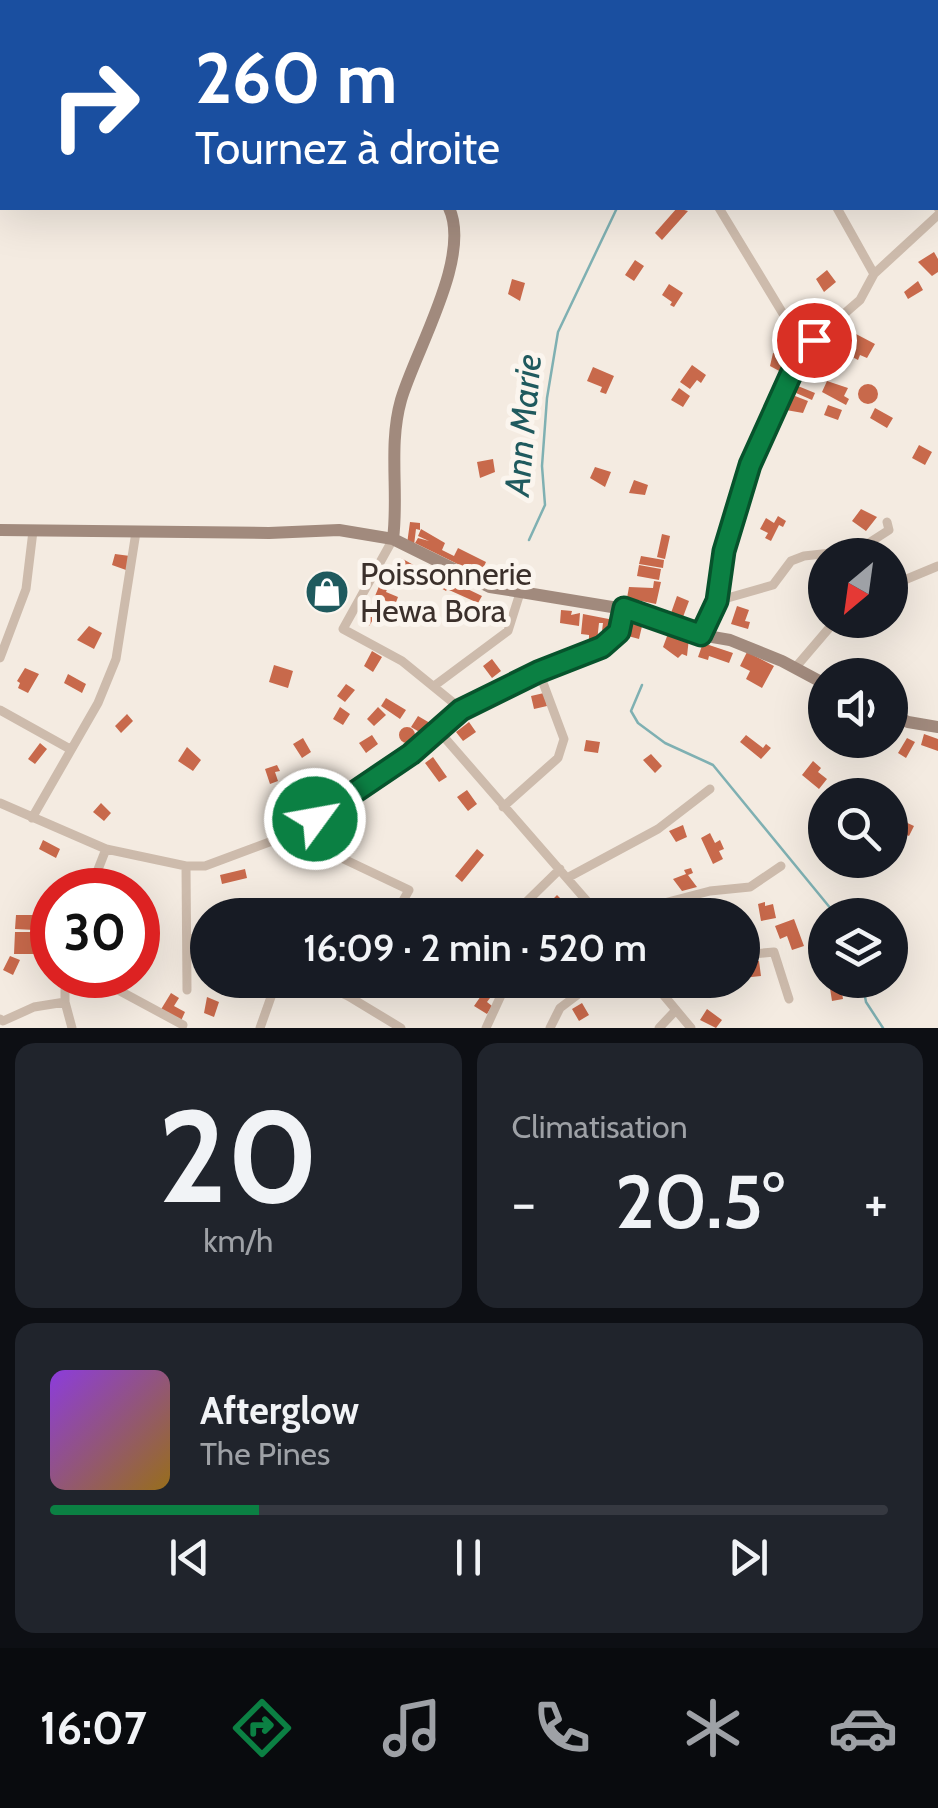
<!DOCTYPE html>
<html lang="fr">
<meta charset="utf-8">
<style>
body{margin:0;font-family:Cabin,sans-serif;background:#20242c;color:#f1f3f6;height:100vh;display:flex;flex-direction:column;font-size:38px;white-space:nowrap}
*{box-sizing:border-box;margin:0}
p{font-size:32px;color:#9ea1a6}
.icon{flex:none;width:55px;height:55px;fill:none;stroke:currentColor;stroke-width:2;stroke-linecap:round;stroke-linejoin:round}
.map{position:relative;height:1028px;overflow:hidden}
.panel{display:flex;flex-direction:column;gap:15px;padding:15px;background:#0d0f14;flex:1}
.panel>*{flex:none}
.banner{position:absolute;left:0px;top:0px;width:940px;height:210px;box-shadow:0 10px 40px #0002;background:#1a4fa0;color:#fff;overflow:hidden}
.needle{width:65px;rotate:209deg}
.buttons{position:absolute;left:808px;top:538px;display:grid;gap:20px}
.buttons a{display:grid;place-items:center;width:100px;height:100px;border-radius:50%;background:#171b24;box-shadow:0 10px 40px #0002;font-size:50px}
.speed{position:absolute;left:30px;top:868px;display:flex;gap:20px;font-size:50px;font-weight:700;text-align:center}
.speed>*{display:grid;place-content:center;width:130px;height:130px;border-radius:50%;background:#171b24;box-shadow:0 10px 40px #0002;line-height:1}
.speed .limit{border:15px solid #d22;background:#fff;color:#111}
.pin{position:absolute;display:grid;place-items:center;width:85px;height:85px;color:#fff;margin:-42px;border:5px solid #fff;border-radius:50%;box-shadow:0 2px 10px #0007}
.me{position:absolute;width:110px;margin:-55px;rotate:58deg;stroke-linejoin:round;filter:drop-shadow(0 0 8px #0008)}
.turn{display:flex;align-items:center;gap:35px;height:210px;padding:0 30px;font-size:45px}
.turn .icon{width:130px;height:130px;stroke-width:2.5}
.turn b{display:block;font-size:70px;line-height:85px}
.big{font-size:75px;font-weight:600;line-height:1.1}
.panel .widget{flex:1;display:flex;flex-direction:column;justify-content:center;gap:15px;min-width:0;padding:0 35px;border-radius:20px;background:#20242c}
.panel .dial{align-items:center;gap:0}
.dial b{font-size:130px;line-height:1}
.song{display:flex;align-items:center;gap:30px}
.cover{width:120px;height:120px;border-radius:15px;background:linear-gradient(135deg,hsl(270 70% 55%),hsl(40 70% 35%))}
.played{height:10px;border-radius:5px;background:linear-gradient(90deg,#0b8043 25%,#363941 25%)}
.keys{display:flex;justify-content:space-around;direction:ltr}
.heat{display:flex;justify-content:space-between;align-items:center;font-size:55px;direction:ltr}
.panel .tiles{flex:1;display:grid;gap:15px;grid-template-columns:1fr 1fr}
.widget:last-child{grid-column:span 2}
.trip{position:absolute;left:190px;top:898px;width:570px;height:100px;border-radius:50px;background:#171b24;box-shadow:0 10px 40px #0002;font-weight:600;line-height:100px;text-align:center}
.menu{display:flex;height:160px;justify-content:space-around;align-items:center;background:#090b0e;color:#9ea1a6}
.menu .icon{width:70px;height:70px}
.menu .current{color:#0b8043}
.menu b{font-size:45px;color:#f1f3f6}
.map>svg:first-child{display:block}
</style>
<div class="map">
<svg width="938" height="1028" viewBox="0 0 938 1028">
<rect width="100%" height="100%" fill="#f4ebe1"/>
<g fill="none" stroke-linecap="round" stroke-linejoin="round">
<!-- stream -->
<path stroke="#7fb0b2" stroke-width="2.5" d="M95 0 97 2
M898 0 899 2
M529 540 545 505 542 466 547 398 558 332 617 208
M642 685 631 711 638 723 665 743 713 765 836 915
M862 980 866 1002 883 1028"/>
</g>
<!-- building -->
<path fill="#c8694b" d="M677 208 688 211 662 240 655 233Z
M934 252 938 259V272L932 276 918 262Z
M635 260 644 266 634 281 625 275Z
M827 270 836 282 824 292 816 279Z
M512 279 525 283 520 301 508 294Z
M918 281 923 290 908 299 904 292Z
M669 284 683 293 674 307 670 305 672 302 662 295Z
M856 334 875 344 867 358 860 355 858 360 843 352 850 338 853 340Z
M773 353 787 357 783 373 770 366Z
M692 365 706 375 701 383 697 380 690 389 680 382Z
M593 367 614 376 606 394 600 392 602 387 587 381Z
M827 381 848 388 844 396 849 399 846 405 822 392Z
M858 394a10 10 0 1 1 20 0a10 10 0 1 1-20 0Z
M793 384 815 393 812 400 796 393 795 396 808 401 803 413 786 410Z
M679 388 690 396 683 407 671 400Z
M828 405 842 410 838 420 824 415Z
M875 408 893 418 887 428 870 418Z
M919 445 932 452 925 465 912 458Z
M493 459 495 472 480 478 477 462Z
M595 467 611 472 605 487 590 478Z
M634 480 648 485 645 495 629 493Z
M861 509 877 517 866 531 852 521Z
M778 516 786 521 783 527 779 525 771 541 765 538 768 533 760 529 766 518 774 523Z
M410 522 420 523V530L416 529 414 545 407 544Z
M421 529 445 543 442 550 454 556 458 548 486 562 480 575 415 543 418 538 429 541 418 536Z
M662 534 670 536 665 559 657 557Z
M115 554 130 556 126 570 112 565Z
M641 556 664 560 663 568 639 564Z
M401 558 419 568 416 573 412 571 409 576 396 569Z
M639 565 661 569 659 580 637 576Z
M522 573 535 575 533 587 520 584Z
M431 574 450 585 446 591 427 580Z
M654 581 661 582 656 604 627 598 629 587 653 588Z
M453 582 482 596 478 603 449 590Z
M380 584 388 587 386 592 398 597 395 605 375 596Z
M677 596 689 601 683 617 671 613Z
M460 605 471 616 464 623 452 613Z
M370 606 378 612 369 626 361 621Z
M737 606 749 610 745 621 750 622 748 629 731 624Z
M561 610 572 611 571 615 580 613 579 626 560 623Z
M583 614 619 621 617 633 602 631 603 623H599L597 641H589V635L581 634Z
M638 621 643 622 639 639 628 636 631 623 637 625Z
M89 626 102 633 94 649 77 640Z
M669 631 689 638 687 656 682 654 678 658 663 647Z
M703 643 733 653 729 663 709 656 708 660 698 657Z
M372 651 382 657 373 672 364 666Z
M747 652 774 666 762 688 746 679 750 671 740 666Z
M492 659 501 671 492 678 483 666Z
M274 665 293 671 288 688 269 682Z
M25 668 39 674 28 693 18 688 20 683 17 681Z
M68 674 86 684 82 693 64 683Z
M346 684 355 690 345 702 337 696Z
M544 693 547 706 534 709 531 696Z
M386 698 406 710 400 719 381 706Z
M340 707 350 714 343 725 333 719Z
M378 707 386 715 374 726 367 719Z
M127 714 133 721 121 733 115 726Z
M418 716 430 723 423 734 411 727Z
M469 722 476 732 463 741 456 732Z
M399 735a8 8 0 1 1 16 0a8 8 0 1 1-16 0Z
M924 734 938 739V751L921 745Z
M372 735 378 744 366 753 359 743Z
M746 735 763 748 766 744 771 748 761 759 740 742Z
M303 738 311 752 302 758 293 744Z
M907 738 915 742 906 758 898 753Z
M586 740 600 742 598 753 584 751Z
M40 743 47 749 35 764 28 759Z
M187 747 201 760 193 771 178 761Z
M651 754 662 766 655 773 643 760Z
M433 757 447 777 439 782 425 763Z
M813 761 821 768 818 772 827 779 819 789 802 775Z
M277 765 280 771 275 772 278 781 270 784 265 769Z
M467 790 477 804 468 811 457 797Z
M101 803 111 813 104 821 93 812Z
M901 820 914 826 909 836 897 831Z
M683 825 687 837 676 842 669 831Z
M710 833 715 843 720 840 724 849 719 851 723 859 713 864 701 838Z
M43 840 60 849 56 858 39 849Z
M477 849 484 855 462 882 455 876Z
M691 868 693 873 688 875 697 887 682 891 673 879 686 874 684 870Z
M245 869 247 878 222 884 220 875Z
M557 895 565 903 555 913 547 905Z
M765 902V906L773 904 776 918 761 921 758 904Z
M16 915H36L35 930 15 929Z
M794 919 804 946 792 950 787 936 780 939 775 926Z
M15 932H32L34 954H14Z
M10 956 20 960 13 975 3 970Z
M759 961 761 976 742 978V963Z
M840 981 843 999 832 1001 829 982Z
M171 993 179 998 174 1006 185 1012 180 1023 160 1011Z
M483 993 490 998 487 1002 492 1006 487 1014 474 1006Z
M207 997 219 1002 214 1017 204 1013Z
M582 1003 589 1015 579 1021 572 1009Z
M707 1009 722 1020 716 1028 700 1020Z"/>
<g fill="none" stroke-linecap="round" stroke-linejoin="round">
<!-- street -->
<path stroke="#cdbbac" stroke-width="9" d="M586 0 588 2
M362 2 364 0
M605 2 612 0
M938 207V208
M719 208 805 350
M837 208 874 274
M393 539 343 629 402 661 461 709
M890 586 938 566
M717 601 724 551 751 465 792 372 814 340 860 300 874 274 938 215
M701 635 717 601 773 585 791 561 804 556 858 550 889 530 887 522
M0 658 26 589 33 531
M795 668 836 620
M434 686 508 631 520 593
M0 710 70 749
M437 729 599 915
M0 803 106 849 186 866H205L291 834 411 754 461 709 539 672 602 647 619 632 624 609
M503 807 558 758 564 739 539 672
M32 818 98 703 116 659 136 532
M291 834 409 890 395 915
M186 866 187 990
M567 878 658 829 710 789
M90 890 106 849
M513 915 560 869
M618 915 710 891 750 887 781 866
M188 938 208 941
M742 955 774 952 789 999
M65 975V1002L72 1028
M84 975 107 984 183 1025
M312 980 348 996 401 1028
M651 980 691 1028
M660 991 675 980
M348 996 357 980
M0 1019 3 1021 34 1007 65 1002
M260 1028 277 980
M486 1028 508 980
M550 1028 560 1008 597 980
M659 1028 676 1010"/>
<!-- secondary -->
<path stroke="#a18a7d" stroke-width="12" d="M274 0 276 2
M0 530 269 533 339 530 393 539 490 587 624 609 701 635 730 640 782 661 825 684
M393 539C399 493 388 446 401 400 415 351 472 257 449 208
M890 714 908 722 938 727"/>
</g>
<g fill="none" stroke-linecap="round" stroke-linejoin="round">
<defs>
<path id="route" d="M315 819 411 754 461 710 538 672 602 647 619 632 624 608 701 635 717 601 724 551 750 465 792 372 814 340"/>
</defs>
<!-- route casing -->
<use href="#route" stroke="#07532c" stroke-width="25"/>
<!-- route -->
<use href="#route" stroke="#0b8043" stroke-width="18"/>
</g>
<!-- icons -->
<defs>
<symbol id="shop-disc" viewBox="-11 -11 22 22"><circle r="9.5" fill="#1f5a5e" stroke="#fbf5ee"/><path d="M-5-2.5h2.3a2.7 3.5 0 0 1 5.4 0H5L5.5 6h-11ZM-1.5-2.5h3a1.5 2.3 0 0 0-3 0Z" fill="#fff"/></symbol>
</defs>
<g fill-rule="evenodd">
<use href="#shop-disc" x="302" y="567" width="50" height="50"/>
</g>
<g text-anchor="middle" stroke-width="10" stroke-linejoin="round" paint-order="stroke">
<!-- poi labels -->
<g font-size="32" fill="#3b302b" stroke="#fbf5ee" text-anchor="start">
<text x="360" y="585">Poissonnerie<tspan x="360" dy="37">Hewa Bora</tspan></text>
</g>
<!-- water labels -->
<g font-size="35" font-style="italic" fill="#1f5a5e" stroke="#fbf5ee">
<text transform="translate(523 425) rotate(-85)" y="12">Ann Marie</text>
</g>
</g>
</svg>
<div class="buttons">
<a><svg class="needle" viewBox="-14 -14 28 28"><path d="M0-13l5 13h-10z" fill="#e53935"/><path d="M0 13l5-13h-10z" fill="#9ea1a6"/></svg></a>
<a><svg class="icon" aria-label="sound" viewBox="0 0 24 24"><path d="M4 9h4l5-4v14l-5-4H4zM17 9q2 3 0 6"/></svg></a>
<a><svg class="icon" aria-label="search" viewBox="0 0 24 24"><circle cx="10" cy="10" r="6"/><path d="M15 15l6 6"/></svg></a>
<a><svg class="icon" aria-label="layers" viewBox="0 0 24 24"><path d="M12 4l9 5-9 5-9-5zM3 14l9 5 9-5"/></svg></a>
</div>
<div class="speed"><div class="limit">30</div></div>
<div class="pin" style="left:814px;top:340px;background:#d93025"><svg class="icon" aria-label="arrive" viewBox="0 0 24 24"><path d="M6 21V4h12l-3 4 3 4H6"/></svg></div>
<svg class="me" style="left:315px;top:819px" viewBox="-20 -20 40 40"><circle r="17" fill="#0b8043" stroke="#fff" stroke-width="3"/><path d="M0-11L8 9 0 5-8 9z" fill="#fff"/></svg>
<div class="trip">16:09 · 2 min · 520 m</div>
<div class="banner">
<div class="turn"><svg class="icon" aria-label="right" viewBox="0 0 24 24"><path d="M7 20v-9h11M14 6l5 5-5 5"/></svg><div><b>260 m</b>Tournez à droite</div></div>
</div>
</div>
<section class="panel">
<div class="tiles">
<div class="widget dial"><b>20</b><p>km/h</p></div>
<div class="widget"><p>Climatisation</p>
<div class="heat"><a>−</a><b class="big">20.5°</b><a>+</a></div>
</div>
<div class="widget">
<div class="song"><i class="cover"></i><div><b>Afterglow</b><p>The Pines</p></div></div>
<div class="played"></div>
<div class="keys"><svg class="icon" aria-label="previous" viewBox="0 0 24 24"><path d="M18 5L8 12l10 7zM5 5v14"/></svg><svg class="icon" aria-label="pause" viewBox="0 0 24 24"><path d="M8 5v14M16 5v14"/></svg><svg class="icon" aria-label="next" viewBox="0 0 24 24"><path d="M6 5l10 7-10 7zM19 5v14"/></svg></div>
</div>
</div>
</section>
<nav class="menu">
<b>16:07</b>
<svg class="icon current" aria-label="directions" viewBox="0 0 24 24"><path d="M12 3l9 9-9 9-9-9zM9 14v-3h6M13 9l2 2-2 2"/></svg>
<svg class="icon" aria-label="music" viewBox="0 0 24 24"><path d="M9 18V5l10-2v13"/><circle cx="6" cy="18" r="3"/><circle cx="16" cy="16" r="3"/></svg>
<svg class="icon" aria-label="phone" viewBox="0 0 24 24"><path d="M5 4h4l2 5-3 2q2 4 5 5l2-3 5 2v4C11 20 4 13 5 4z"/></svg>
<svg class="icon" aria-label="climate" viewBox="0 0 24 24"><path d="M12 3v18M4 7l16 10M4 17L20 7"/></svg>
<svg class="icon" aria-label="car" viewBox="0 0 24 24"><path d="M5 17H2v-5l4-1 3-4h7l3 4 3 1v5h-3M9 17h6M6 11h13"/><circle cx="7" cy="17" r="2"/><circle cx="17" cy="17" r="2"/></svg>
</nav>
